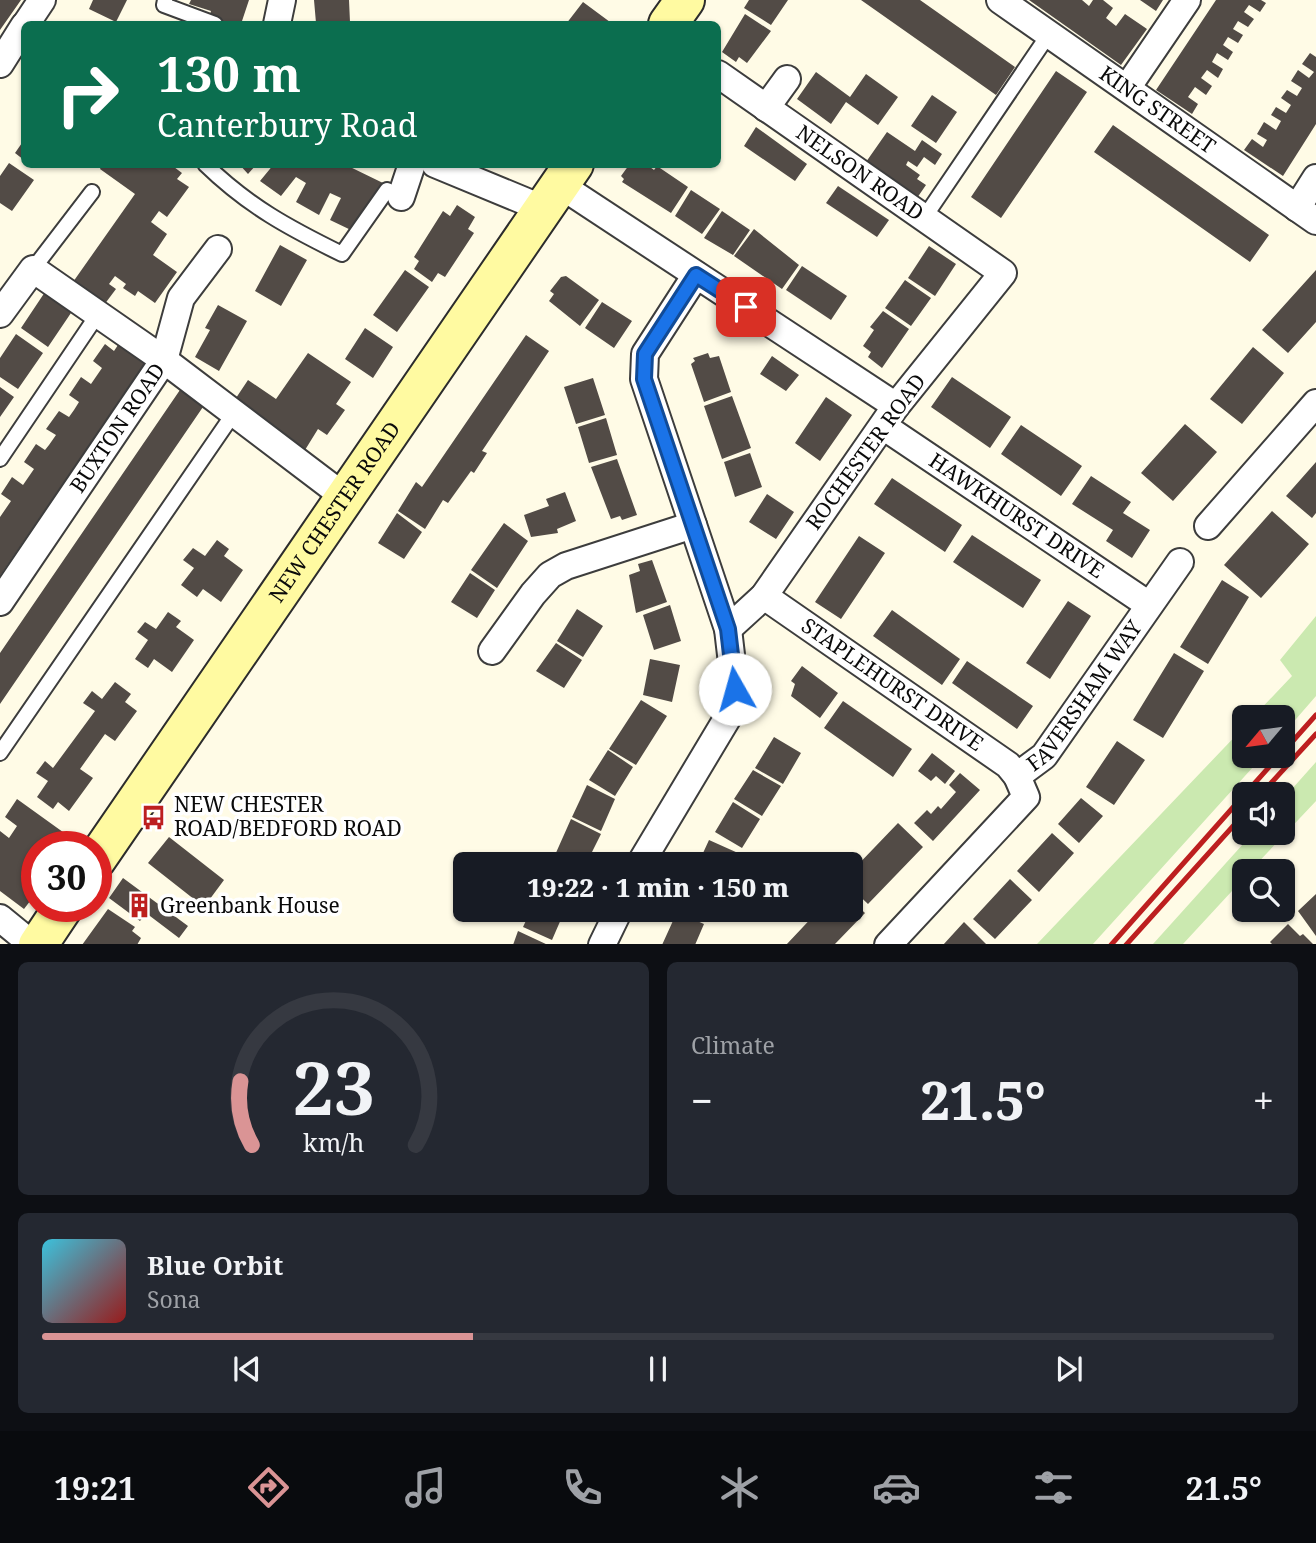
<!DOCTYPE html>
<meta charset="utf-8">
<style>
body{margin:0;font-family:"Noto Serif",serif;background:#242831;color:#f1f3f6;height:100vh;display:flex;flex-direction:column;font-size:26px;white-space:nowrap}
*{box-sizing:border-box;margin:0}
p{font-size:23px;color:#9ea1a6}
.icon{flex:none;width:38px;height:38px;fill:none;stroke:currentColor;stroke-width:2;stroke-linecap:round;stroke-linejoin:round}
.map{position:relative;height:944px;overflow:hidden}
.side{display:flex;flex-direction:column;gap:18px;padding:18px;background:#0d0f14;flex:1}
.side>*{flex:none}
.top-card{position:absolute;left:21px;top:21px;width:700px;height:147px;border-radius:10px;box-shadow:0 2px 5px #0004;background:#0b6e4f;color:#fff;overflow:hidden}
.needle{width:46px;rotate:241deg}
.fabs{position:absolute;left:1232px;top:705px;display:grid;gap:14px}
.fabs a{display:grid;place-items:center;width:63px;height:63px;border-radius:10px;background:#171b24;box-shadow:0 2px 5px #0004;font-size:35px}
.speed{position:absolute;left:21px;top:831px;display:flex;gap:14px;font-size:35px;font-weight:700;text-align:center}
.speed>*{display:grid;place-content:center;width:91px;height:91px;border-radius:50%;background:#171b24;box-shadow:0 2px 5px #0004;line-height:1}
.speed .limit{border:10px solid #d22;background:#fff;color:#111}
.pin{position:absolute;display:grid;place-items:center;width:60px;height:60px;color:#fff;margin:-30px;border-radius:14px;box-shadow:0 4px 10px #0006}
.me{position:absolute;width:77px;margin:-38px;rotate:353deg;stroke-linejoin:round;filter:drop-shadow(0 0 5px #0008)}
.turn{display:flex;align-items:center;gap:24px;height:147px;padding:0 21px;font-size:32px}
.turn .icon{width:91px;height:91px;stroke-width:2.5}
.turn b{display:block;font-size:49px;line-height:60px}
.big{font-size:52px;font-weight:800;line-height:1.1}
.side .tile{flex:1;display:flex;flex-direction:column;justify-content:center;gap:10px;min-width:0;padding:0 24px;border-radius:10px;background:#242831}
.side .dial{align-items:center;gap:0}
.dial svg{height:182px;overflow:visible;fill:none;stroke:#363941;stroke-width:7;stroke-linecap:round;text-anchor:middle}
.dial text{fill:#f1f3f6;stroke:none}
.song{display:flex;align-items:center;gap:21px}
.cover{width:84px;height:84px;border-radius:10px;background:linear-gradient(135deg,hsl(190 70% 55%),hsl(0 70% 35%))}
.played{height:7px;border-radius:4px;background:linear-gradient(90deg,#da9495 35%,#363941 35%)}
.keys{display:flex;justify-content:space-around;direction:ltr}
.heat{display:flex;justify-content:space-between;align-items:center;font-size:38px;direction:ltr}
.side .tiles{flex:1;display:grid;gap:18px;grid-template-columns:1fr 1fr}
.tile:last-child{grid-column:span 2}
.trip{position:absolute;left:453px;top:852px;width:410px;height:70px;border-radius:10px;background:#171b24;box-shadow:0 2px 5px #0004;font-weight:800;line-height:70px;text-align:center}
.tab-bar{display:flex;height:112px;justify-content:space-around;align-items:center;background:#090b0e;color:#9ea1a6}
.tab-bar .icon{width:49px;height:49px}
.tab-bar .on{color:#da9495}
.tab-bar b{font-size:32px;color:#f1f3f6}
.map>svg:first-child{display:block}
</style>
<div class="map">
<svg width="1316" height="945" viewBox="0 0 1316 945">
<rect width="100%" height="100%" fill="#fffbe6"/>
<!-- green -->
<path fill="#cbe9b0" d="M1316 616V696L1283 734V718L1253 717 1292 676 1280 660Z
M1244 727V756H1263L1093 944H1037Z
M1316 762V801L1250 871 1244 872V878L1183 944H1153L1253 833H1283V799Z"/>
<!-- building -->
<path fill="#524b46" d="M0 0H21L0 30Z
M93 0H127L116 22 89 9Z
M191 0H249L241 24H227L209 18 211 11 189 4Z
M314 0H349L350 22 316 23Z
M749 0H788L771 25 744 8Z
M861 0H920L1015 67 996 95Z
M1029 0H1082L1089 6 1093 0H1103L1113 8 1106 18 1116 26 1125 14 1147 29 1121 65Z
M1140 0H1163L1156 11Z
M1216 0H1261L1266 3 1260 12 1249 5 1244 12 1254 19 1248 27 1238 21 1233 29 1243 35 1238 43 1228 37 1223 45 1233 52 1228 60 1217 53 1212 62 1223 69 1218 78 1207 70 1201 78 1212 86 1206 95 1195 87 1188 97 1198 104 1192 114 1156 90Z
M583 2 610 22 608 24H566Z
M745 14 771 31 747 63 739 57 736 62 722 52Z
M1310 53 1316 57V124L1283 176 1244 150 1252 139 1263 147 1267 140 1257 134 1264 122 1276 130 1281 121 1271 115 1276 107 1286 113 1291 105 1281 98 1287 90 1297 96 1302 88 1291 81 1298 70 1309 78 1314 72 1302 64Z
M1056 71 1087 92 1001 218 971 197Z
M816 72 850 97 866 74 898 97 878 125 846 102 831 124 797 99Z
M932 95 957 112 936 143 911 126Z
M1113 125 1269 235 1250 262 1094 152Z
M756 127 807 164 795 181 744 146Z
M887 132 915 151 922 140 942 154 935 165 924 157 917 167 908 161 906 165 920 175 917 179 926 185 917 198 866 162Z
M24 140V160L15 153Z
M9 163 34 180 12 211 0 203V176Z
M102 164H170L182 173 177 179 189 187 167 217 159 211 151 222 167 234 153 255 177 272 155 303 138 291 135 296 123 288 126 284 115 276 109 284 116 289 104 305 73 282 135 194 100 169Z
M239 164H257L248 174Z
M274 164H344L383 183 368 212 364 210 353 231 330 220 341 198 330 193 319 215 296 202 306 183 296 177 281 196 260 181Z
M634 164H646L654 170 657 166 688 187 671 213 622 182 624 179 621 176 629 165 632 167Z
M838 186 889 220 877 237 826 203Z
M691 190 720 209 702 234 675 216Z
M457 205 475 217 468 229 474 233 445 277 438 273 432 282 414 269 419 261 414 257 443 211 450 216Z
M722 211 750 230 733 255 704 238Z
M754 229 799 265 782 289 734 256Z
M280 245 307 260 281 306 255 291Z
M929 246 956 264 935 296 908 278Z
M802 266 847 296 831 320 786 290Z
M405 270 429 287 397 332 373 315Z
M1316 270V322L1288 353 1262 330Z
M566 276 599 300 580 326 549 301 554 294 550 291 561 277Z
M905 280 931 298 911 326 885 308Z
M45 292 73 310 48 347 21 328Z
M602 302 632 321 614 348 585 328Z
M218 305 247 321 219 371 195 357 210 330 205 328Z
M883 311 909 329 882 368 868 357 871 352 863 346 874 330 870 327Z
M365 328 393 347 373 378 345 359Z
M16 334 43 353 18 389 0 377V358Z
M526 335 549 351 482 451 487 453 474 473 471 471 448 503 443 500 425 529 398 511 416 482 422 487Z
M120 342 147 361 0 576V517L11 501 1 494 12 477 23 485 34 469 24 462 36 444 45 450 49 445 56 435 46 429 59 411 69 417 74 410 79 402 69 395 81 377 91 384 102 368 93 361 105 344 114 351Z
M1253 347 1284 373 1242 424 1210 399Z
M308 353 351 382 336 404 345 410 327 435 318 429 305 450 234 401 248 380 276 399Z
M708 353 710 358 719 356 731 392 704 402 691 364 695 361 693 358Z
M772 356 799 375 786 391 760 374Z
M952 377 1011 417 990 448 931 407Z
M593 378 605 415 576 424 564 387Z
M0 387 14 397 0 417Z
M182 387 205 404 0 704V653Z
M732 396 751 448 722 459 704 406Z
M826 397 852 415 820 461 795 443Z
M606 418 617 455 589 463 578 427Z
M1185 424 1217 452 1173 501 1141 473Z
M1021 425 1082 466 1061 496 1001 454Z
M750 453 762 487 735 497 724 462Z
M617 459 637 515 622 520 620 516 611 519 591 467Z
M1316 462V513L1312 518 1286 496Z
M1091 476 1131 502 1123 513 1150 530 1132 558 1106 541 1113 530 1072 504Z
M892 478 962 525 945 552 874 504Z
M565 492 576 521 557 529 558 533 531 537 524 515 549 506 546 499Z
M767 494 794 512 776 539 749 522Z
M1272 511 1309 544 1261 598 1224 565Z
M397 513 422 532 404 559 378 543Z
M504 523 528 541 497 588 471 570Z
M972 535 1041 580 1023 608 953 562Z
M859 536 885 553 841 619 815 602Z
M217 540 229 549 224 556 243 570 221 602 203 589 197 597 181 585 194 568 183 560 193 548 205 556Z
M652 560 667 602 636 613 629 575 640 571 638 564Z
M470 573 495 590 477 618 451 602Z
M1222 580 1249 597 1208 664 1180 647Z
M1068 601 1091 616 1050 679 1026 663Z
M670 605 681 641 654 650 643 615Z
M577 609 603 626 583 657 557 641Z
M892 610 960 659 942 685 873 636Z
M168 612 181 621 176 627 194 640 172 672 154 659 148 668 135 659 148 640 137 632 145 622 156 629Z
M556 643 582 660 564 688 536 671Z
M1174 653 1204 671 1163 738 1133 720Z
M650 659 680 665 672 702 643 695Z
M967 661 1033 706 1017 729 952 683Z
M802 666 838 693 820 718 791 696 795 684 791 681Z
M115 682 131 694 125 702 137 711 115 741 105 734 80 769 93 778 69 811 58 802 53 809 37 797 48 781 36 773 45 761 53 768 95 711 83 703 92 691 102 699Z
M641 700 667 716 636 765 609 749Z
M843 701 912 749 893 777 824 728Z
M774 737 801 753 783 784 755 768Z
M1117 741 1145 760 1114 805 1086 787Z
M608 750 633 767 615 796 589 780Z
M932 753 955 771 945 784 936 776 931 781 918 771Z
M753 770 781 786 762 816 734 799Z
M960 773 980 790 933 841 914 823 927 810 931 814 938 806 941 809 956 792 949 785Z
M587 785 615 799 601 831 572 817Z
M1081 798 1103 816 1079 843 1058 824Z
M17 799 74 840 69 847H37V892L24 909 0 891V831L9 838 17 826 5 817Z
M733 802 760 819 742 848 715 832Z
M571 819 601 834 586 864H551Z
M898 823 923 847 868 904 850 887V873Z
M1052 833 1074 853 1039 892 1017 871Z
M169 837 224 880 204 907 148 863Z
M709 840 738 853 732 864H698Z
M123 878 188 926 179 938 146 913 140 921 109 898Z
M1010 879 1032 900 995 939 973 919Z
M1316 894V936L1298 911Z
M850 899 865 913 834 945H786L819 910H850Z
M108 909 135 927 132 931 141 938 137 945H82Z
M531 910H565L552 940 523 927Z
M682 910H712L708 921Z
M677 912 704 924 695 945H662Z
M964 922 987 945H943Z
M1288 924 1300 936 1303 934 1314 945H1273L1270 942Z
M518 931 548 945H513Z"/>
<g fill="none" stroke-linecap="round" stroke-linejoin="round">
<defs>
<path id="lane" d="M165 0 164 5 215 24
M205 164C248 206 289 228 342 254L387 190 401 197
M924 218 1049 34
M33 269 92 192
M0 459 98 314
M0 753 234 413"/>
<g id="street">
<path id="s1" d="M1000 0 1316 221"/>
<path d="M26 24 42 0"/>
<path d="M277 24 282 0"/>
<path d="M0 64 24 26"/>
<path id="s2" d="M718 74 1003 273 896 406 764 596 728 629"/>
<path d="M1127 88 1187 0"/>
<path d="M766 108 787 79"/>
<path d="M435 164 544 209"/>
<path d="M560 185 896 406"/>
<path d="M401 197 412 164"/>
<path d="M1297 208 1316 178"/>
<path d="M0 314 33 269 164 360 346 498"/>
<path id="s3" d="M883 426 1149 605"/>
<path d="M1208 526 1316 403"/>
<path id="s4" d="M764 596 1008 765 1017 776"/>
<path id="s5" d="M0 602 164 360 181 298 218 249"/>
<path d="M492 651 533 594 550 575 566 566 693 525"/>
<path d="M640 864 728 717 735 689 728 629 644 379 645 354 696 275"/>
<path d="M0 918 33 945"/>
<path d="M602 945 619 910"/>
<path id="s6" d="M888 945 1026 797 1017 776 1044 756 1180 562"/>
</g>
<g id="secondary">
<path d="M668 24 685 0"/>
<path id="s7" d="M96 860 574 164"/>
<path d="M38 945 64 906"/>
</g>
</defs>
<!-- lane casing -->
<use href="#lane" stroke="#3d3d3d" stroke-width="18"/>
<!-- street casing -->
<use href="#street" stroke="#3d3d3d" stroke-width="30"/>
<!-- secondary casing -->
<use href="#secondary" stroke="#2c2c2c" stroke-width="42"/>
<!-- lane -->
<use href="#lane" stroke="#fff" stroke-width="14"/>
<!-- street -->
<use href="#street" stroke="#fff" stroke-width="26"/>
<!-- secondary -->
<use href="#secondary" stroke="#fffaa1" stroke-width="38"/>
<!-- rail -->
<path stroke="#bd1f1f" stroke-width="5" d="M1283 752 1316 715
M1245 794 1279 756
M1261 794 1316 734
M1111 945 1244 795
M1126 945 1244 814"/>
</g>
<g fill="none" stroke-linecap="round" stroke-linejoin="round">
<defs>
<path id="route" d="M735 689 728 629 644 379 645 354 696 275 746 307"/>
</defs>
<!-- route casing -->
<use href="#route" stroke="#114b97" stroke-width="18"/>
<!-- route -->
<use href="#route" stroke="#1a73e8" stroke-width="12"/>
</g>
<!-- icons -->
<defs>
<symbol id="bus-bare" viewBox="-9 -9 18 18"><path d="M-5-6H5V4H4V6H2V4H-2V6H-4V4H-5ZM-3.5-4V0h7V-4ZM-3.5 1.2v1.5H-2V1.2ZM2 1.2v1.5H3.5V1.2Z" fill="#bd1f1f" stroke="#fff" stroke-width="2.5" paint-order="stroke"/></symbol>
<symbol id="building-bare" viewBox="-9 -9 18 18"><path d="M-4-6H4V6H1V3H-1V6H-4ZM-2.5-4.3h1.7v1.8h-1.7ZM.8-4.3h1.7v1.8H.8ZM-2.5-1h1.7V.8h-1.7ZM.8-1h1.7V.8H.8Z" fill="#bd1f1f" stroke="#fff" stroke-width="2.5" paint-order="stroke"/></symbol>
</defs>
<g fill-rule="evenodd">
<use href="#bus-bare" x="136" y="800" width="35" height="35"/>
<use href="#building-bare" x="122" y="888" width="35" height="35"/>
</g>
<g text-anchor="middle" stroke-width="7" stroke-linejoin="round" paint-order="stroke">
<!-- street labels -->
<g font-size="21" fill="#0a0a0a" stroke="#fff">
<text dy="7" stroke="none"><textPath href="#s1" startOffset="192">KING STREET</textPath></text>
<text dy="7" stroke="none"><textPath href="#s2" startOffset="173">NELSON ROAD</textPath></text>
<text dy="7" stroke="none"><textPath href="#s5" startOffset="210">BUXTON ROAD</textPath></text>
<text transform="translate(866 452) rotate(-54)" y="7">ROCHESTER ROAD</text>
<text dy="7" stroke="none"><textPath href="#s7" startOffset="422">NEW CHESTER ROAD</textPath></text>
<text dy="7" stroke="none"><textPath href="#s3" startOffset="161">HAWKHURST DRIVE</textPath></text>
<text dy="7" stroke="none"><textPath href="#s4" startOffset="156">STAPLEHURST DRIVE</textPath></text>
<text dy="7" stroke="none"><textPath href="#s6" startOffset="331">FAVERSHAM WAY</textPath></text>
</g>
<!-- poi labels -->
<g font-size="21" fill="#0a0a0a" stroke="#fff" text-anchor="start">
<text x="174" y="812">NEW CHESTER<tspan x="174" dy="24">ROAD/BEDFORD ROAD</tspan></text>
<text x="160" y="913">Greenbank House</text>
</g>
</g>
</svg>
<div class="fabs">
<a><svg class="needle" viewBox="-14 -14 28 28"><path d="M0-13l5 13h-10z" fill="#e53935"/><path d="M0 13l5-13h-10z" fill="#9ea1a6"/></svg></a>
<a><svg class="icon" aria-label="sound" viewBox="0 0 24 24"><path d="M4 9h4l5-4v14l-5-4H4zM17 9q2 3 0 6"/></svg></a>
<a><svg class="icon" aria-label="search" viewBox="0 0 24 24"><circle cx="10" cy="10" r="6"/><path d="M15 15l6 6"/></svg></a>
</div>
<div class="speed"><div class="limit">30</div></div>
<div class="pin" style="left:746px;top:307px;background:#d93025"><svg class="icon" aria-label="arrive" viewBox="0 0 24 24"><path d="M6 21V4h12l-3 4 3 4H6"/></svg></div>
<svg class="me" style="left:735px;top:689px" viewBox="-20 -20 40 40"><circle r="19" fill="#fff"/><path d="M0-13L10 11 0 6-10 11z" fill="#1a73e8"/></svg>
<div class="trip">19:22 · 1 min · 150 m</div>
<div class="top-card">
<div class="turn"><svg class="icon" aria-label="right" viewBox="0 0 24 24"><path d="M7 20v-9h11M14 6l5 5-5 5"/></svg><div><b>130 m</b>Canterbury Road</div></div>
</div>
</div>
<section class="side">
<div class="tiles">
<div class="tile dial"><svg viewBox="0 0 100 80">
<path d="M14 69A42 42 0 1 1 86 69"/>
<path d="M14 69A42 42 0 0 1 9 41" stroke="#da9495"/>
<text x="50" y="56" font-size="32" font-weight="700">23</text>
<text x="50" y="72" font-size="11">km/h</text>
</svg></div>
<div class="tile"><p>Climate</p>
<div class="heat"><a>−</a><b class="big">21.5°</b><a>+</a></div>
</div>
<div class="tile">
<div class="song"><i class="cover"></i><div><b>Blue Orbit</b><p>Sona</p></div></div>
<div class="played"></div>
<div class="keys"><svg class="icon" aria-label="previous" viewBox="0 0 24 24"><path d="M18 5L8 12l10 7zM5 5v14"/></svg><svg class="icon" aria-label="pause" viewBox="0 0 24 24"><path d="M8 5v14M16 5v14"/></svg><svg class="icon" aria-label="next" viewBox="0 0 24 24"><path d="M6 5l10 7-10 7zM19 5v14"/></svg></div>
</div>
</div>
</section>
<nav class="tab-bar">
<b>19:21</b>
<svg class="icon on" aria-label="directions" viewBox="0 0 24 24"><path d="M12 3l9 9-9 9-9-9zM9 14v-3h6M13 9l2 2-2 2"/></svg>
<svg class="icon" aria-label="music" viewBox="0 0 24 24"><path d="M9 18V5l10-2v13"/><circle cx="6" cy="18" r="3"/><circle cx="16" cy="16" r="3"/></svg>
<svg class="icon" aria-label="phone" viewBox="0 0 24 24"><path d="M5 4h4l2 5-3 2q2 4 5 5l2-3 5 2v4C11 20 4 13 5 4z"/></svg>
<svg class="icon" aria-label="climate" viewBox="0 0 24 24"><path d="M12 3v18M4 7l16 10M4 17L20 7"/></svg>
<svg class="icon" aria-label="car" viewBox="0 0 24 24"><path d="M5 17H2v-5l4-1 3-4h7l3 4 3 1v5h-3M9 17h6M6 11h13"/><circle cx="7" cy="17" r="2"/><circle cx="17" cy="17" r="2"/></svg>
<svg class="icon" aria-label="filters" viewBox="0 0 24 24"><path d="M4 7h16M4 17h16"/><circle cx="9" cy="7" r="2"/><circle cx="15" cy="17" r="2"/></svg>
<b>21.5°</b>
</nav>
